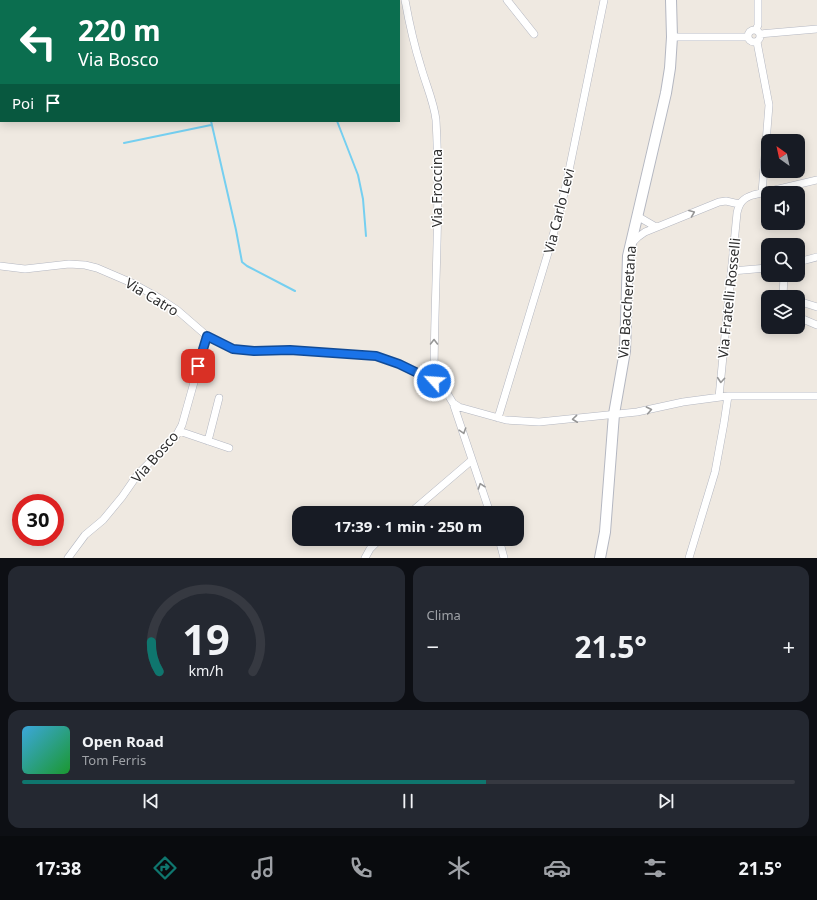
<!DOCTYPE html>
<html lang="it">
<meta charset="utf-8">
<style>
body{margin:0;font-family:"Noto Sans",sans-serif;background:#242831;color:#f1f3f6;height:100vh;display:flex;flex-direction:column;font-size:15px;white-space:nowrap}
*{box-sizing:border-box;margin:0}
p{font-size:13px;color:#9ea1a6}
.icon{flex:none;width:22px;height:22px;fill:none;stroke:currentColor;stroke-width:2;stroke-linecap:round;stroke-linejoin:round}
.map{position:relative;height:558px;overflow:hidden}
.drawer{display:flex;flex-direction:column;gap:8px;padding:8px;background:#0d0f14;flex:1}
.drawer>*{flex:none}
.banner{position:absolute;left:0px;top:0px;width:400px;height:122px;box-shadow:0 2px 10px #0003;background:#0b6e4f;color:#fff;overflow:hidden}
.needle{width:26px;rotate:327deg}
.controls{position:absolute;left:761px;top:134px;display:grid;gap:8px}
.controls a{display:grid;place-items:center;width:44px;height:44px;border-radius:8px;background:#171b24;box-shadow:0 2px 10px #0003;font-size:20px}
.speed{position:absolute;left:12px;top:494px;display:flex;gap:8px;font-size:20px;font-weight:700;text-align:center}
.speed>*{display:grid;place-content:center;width:52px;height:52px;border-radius:50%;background:#171b24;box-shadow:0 2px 10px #0003;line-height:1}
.speed .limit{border:6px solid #d22;background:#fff;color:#111}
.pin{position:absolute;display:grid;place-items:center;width:34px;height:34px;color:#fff;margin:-17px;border-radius:8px;box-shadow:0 2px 6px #0006}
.me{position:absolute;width:44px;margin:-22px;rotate:296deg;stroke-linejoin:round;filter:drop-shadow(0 0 3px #0008)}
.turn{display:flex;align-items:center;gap:14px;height:84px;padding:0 12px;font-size:18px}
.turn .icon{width:52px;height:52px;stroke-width:2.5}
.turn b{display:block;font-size:28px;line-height:34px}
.then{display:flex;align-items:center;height:38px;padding:0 12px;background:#0003;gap:8px;font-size:15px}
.big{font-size:30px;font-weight:700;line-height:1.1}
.drawer .tile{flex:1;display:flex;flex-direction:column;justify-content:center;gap:6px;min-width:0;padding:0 14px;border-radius:12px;background:#242831}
.drawer .dial{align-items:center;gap:0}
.dial svg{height:104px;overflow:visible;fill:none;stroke:#363941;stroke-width:7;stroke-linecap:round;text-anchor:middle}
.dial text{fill:#f1f3f6;stroke:none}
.song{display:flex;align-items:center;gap:12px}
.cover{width:48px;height:48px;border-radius:6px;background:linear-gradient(135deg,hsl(200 70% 55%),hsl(130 70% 35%))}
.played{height:4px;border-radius:2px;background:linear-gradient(90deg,#0f766e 60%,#363941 60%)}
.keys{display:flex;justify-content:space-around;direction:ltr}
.heat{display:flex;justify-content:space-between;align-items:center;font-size:22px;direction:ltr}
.drawer .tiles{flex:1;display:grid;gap:8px;grid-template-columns:1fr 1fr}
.tile:last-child{grid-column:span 2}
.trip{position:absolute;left:292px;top:506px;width:232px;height:40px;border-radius:12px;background:#171b24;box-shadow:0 2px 10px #0003;font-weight:700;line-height:40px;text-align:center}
.tabs{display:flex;height:64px;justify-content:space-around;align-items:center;background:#090b0e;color:#9ea1a6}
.tabs .icon{width:28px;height:28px}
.tabs .on{color:#0f766e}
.tabs b{font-size:18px;color:#f1f3f6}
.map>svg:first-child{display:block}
</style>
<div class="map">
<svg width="817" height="558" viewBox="0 0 817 558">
<rect width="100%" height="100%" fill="#efe9e1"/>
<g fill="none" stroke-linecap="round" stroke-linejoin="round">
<!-- stream -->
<path stroke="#75cff0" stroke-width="2" d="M311 0V1
M189 1 190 0
M0 68H1
M211 121 236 230 242 262 247 266 295 291
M337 121 358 175 363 199 366 236
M124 143 211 125"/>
<defs>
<path id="street" d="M405 0C409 22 414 45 421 67 426 85 434 102 436 120 441 207 434 294 434 381
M507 0 534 34
M748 36a6 6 0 1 1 12 0a6 6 0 1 1-12 0Z
M756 30 758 25V0
M760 34 817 29
M672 37H748
M757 42 769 105 762 193
M637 216 656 227
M632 243 638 237 645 232 719 202 726 201 739 204
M798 262 817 257
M0 266 25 269 69 264 85 265 97 268 132 283 159 298 177 310 207 336 233 349 254 351 290 350 376 356 399 364 434 381 447 393 453 403 490 513
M732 271 768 268
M783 297 784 275
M798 301 817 307
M798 317 817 325
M719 397 737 213C739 203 743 198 753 195L817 180
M453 403 459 407 506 420 539 422 637 412 683 402 728 396H817
M498 418 551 243 565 190 604 0
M179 431 229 448
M208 441 219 398
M410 513 472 460
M499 539 504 558
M68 558 85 535 103 520 122 497 138 474 176 436 182 425 207 336
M365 558 370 549 380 539
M689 558 715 472 724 423 728 396"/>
<path id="secondary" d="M600 558 605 532 614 414 625 351 628 256 666 93 670 68 672 37 671 0"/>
</defs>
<!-- street casing -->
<use href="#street" stroke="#b4b7c1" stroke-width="8"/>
<!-- secondary casing -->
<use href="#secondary" stroke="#b4b7c1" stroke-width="12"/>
<!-- street -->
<use href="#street" stroke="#fff" stroke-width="7"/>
<!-- secondary -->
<use href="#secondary" stroke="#fff" stroke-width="10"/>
</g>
<!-- one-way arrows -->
<defs><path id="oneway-chevron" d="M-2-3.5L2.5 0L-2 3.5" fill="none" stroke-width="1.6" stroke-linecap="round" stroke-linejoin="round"/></defs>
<g stroke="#969696">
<use href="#oneway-chevron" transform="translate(692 213) rotate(-22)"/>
<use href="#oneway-chevron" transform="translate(434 342) rotate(-90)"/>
<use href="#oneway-chevron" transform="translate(721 380) rotate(95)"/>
<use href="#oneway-chevron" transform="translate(649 410) rotate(-11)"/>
<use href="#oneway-chevron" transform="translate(575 419) rotate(174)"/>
<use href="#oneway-chevron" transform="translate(463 431) rotate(72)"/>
<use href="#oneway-chevron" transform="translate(481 486) rotate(-109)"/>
</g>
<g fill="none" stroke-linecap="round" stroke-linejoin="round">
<defs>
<path id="route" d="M198 366 207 336 233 349 254 351 290 350 376 356 399 364 434 381"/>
</defs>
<!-- route casing -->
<use href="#route" stroke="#114b97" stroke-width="10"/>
<!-- route -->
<use href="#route" stroke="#1a73e8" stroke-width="7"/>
</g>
<g text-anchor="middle" stroke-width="3" stroke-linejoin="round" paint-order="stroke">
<!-- street labels -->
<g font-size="14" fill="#2e2e2e" stroke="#fff">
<text transform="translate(437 188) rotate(-90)" y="5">Via Froccina</text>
<text transform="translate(559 211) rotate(-76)" y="5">Via Carlo Levi</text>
<text transform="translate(152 297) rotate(31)" y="5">Via Catro</text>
<text transform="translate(729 298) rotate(-84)" y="5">Via Fratelli Rosselli</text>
<text transform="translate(627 302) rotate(-86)" y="5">Via Baccheretana</text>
<text transform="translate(155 457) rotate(-49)" y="5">Via Bosco</text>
</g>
</g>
</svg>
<div class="controls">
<a><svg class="needle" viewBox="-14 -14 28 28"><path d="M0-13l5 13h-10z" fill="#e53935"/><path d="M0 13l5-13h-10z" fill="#9ea1a6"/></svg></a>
<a><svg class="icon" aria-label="sound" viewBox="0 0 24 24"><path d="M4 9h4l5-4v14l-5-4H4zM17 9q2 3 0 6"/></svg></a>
<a><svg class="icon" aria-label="search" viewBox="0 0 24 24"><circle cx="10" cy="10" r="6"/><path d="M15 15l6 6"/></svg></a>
<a><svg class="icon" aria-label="layers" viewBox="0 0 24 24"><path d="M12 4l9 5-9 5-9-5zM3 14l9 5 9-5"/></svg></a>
</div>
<div class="speed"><div class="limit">30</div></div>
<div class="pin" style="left:198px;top:366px;background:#d93025"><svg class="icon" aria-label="arrive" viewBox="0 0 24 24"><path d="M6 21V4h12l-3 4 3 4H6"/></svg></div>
<svg class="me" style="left:434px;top:381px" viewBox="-20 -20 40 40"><circle r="17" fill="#1a73e8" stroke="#fff" stroke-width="3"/><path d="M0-11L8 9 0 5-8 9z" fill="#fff"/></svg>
<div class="trip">17:39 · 1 min · 250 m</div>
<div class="banner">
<div class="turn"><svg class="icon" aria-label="left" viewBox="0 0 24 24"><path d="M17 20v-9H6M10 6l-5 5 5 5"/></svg><div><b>220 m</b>Via Bosco</div></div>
<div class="then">Poi<svg class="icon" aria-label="arrive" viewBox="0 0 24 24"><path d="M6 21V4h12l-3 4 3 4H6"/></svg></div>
</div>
</div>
<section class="drawer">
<div class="tiles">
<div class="tile dial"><svg viewBox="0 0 100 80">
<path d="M14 69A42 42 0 1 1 86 69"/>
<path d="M14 69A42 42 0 0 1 8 46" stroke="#0f766e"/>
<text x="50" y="56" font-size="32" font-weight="700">19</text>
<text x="50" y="72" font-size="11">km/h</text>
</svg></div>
<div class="tile"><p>Clima</p>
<div class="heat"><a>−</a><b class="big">21.5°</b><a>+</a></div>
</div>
<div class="tile">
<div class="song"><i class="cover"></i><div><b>Open Road</b><p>Tom Ferris</p></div></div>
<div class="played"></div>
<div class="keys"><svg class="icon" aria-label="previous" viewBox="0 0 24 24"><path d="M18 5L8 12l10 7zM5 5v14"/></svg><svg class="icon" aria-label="pause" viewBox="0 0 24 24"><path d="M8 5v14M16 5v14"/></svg><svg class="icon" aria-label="next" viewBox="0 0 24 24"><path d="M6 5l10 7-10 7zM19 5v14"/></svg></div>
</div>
</div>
</section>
<nav class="tabs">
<b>17:38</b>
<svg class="icon on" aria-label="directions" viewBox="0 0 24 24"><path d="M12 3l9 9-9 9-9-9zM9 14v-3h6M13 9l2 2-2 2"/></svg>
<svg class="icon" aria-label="music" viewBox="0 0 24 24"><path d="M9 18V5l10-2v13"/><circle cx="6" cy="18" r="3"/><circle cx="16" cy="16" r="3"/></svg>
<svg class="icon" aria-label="phone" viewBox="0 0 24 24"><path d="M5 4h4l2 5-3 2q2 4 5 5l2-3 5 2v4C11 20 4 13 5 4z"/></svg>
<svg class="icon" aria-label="climate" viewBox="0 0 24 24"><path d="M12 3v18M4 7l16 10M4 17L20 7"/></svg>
<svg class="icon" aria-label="car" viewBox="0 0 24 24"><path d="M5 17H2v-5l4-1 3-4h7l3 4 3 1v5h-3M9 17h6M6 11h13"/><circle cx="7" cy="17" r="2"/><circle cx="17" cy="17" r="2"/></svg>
<svg class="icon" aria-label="filters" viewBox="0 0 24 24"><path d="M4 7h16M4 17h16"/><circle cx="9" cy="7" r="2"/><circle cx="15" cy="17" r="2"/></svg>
<b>21.5°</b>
</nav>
